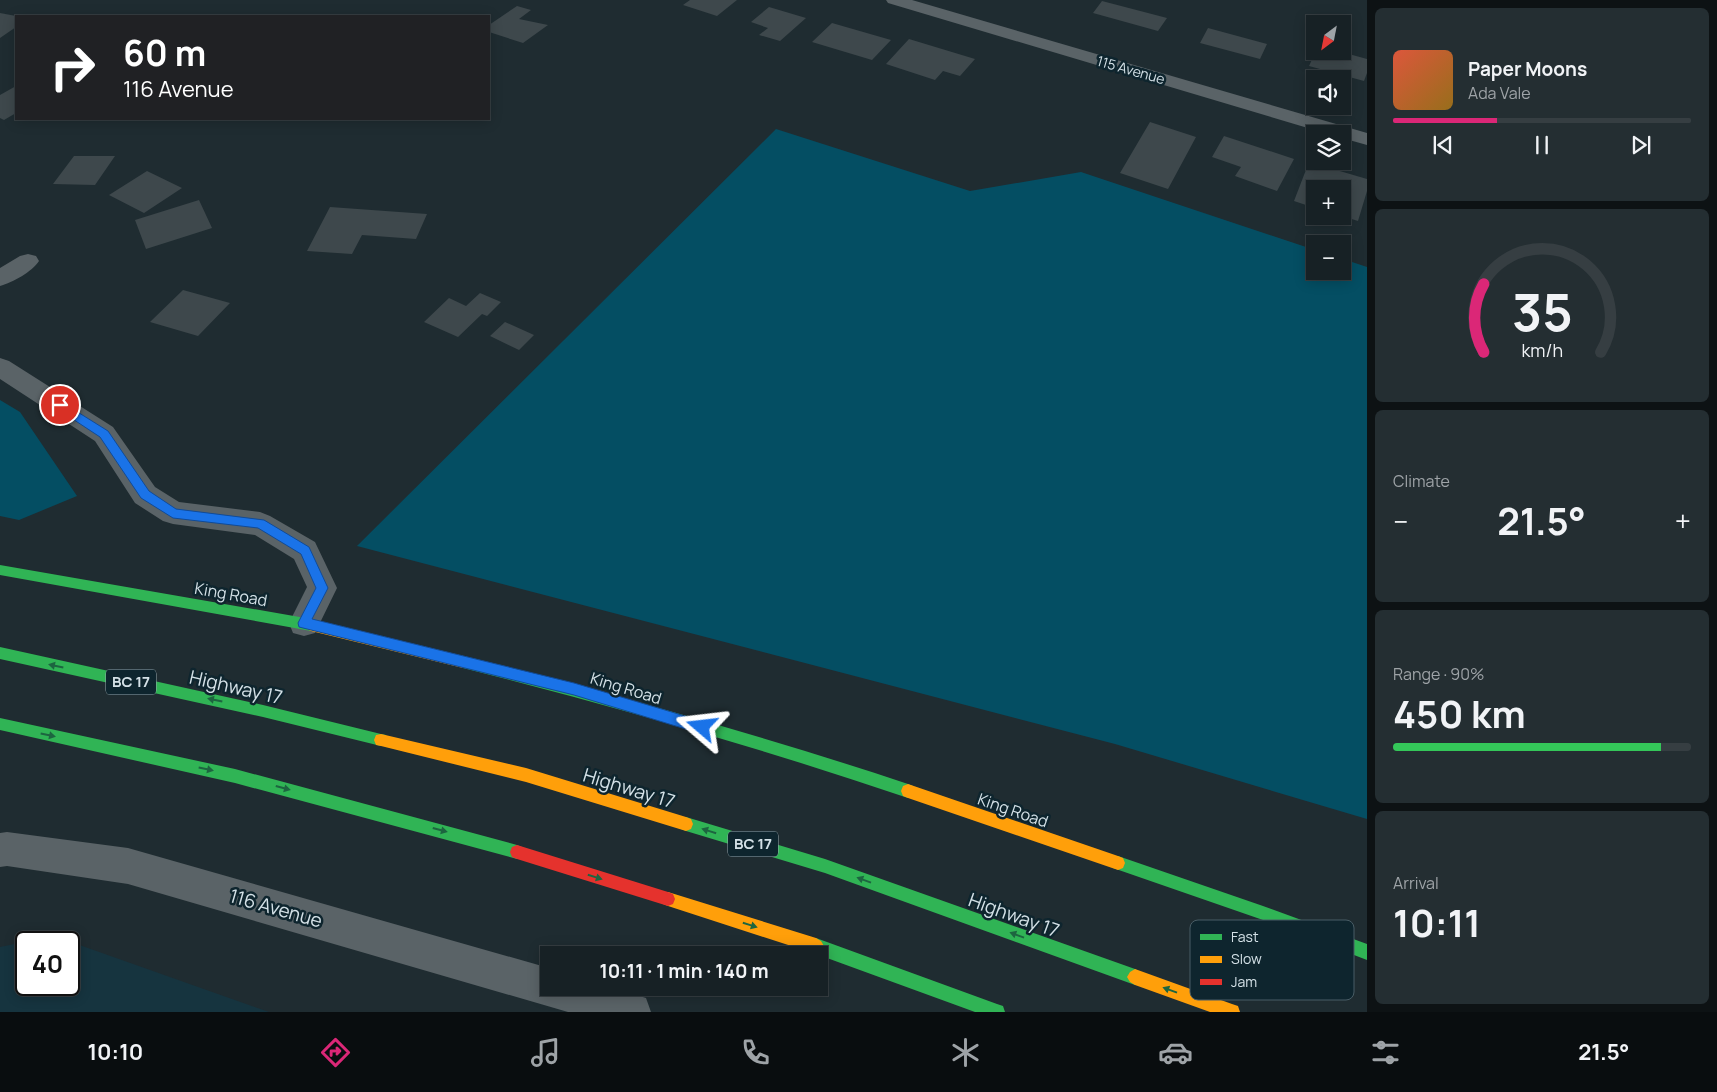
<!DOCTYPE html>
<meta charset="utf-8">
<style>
body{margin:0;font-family:Manrope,sans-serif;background:#242e32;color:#f1f3f6;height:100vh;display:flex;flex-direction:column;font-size:19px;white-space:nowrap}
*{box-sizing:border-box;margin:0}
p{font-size:16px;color:#9ea3a7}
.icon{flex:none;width:28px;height:28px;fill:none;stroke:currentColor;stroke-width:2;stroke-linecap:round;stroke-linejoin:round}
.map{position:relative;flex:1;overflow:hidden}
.sheet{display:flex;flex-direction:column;gap:8px;padding:8px;background:#0d1214;width:350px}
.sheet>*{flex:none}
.guide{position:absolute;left:15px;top:15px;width:475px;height:105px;border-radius:0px;box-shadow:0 2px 12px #0003,0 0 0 1px #363e42;background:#202124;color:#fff;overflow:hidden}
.needle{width:32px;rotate:212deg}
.buttons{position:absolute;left:1306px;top:15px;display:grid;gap:10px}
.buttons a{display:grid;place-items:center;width:45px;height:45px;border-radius:0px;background:#172125;box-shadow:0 2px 12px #0003,0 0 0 1px #363e42;font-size:25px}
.speed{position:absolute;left:15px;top:931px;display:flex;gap:10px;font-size:25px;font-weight:700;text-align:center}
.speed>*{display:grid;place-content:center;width:65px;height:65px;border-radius:50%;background:#172125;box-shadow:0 2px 12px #0003,0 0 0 1px #363e42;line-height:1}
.speed .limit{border:2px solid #111;border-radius:8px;background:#fff;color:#111}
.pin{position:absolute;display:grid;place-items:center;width:42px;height:42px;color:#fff;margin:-21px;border:2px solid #fff;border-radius:50%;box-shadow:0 1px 5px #0007}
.me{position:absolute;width:55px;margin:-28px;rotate:287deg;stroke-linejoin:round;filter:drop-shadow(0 0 4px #0008)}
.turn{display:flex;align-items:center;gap:18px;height:105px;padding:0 25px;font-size:22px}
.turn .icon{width:65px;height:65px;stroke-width:2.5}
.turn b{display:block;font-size:35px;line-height:42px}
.big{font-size:38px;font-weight:700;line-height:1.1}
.sheet .widget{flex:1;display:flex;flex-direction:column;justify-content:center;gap:8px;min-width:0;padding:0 18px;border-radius:8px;background:#242e32}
.sheet .dial{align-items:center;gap:0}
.dial svg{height:130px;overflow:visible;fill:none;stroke:#363e42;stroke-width:7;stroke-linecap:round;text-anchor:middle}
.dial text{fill:#f1f3f6;stroke:none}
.song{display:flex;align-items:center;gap:15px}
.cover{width:60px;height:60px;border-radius:8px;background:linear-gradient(135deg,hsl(10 70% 55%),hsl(40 70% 35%))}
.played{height:5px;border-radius:2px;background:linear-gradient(90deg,#db2777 35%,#363e42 35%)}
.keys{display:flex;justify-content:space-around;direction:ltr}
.heat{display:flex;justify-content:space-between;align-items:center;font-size:28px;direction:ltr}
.charge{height:8px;border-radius:4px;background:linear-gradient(90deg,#34c759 90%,#363e42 0)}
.trip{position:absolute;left:540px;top:946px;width:288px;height:50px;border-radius:0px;background:#172125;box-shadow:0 2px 12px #0003,0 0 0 1px #363e42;font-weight:700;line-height:50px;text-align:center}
.dock{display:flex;height:80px;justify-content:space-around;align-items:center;background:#090d0f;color:#9ea3a7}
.dock .icon{width:35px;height:35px}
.dock .current{color:#db2777}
.dock b{font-size:22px;color:#f1f3f6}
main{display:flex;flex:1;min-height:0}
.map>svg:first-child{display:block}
</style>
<main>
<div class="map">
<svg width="1367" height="1012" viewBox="0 0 1367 1012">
<rect width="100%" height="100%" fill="#1f2c31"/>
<!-- built -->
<path fill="#16343f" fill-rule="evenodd" d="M54 936 269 1012H0V947ZM69 942V985H26V942Z"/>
<!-- green -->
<path fill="#044e63" d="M776 129 970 191 1081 172 1315 250V271H1342L1343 259 1367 267V819L1115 744 357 546Z
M0 400 20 412 77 496 19 520 0 516Z"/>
<!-- building -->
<path fill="#3e484c" d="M690 0H737L717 16 683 5Z
M1102 1 1167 18 1158 31 1093 13Z
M517 6 531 10 519 19 548 25 523 43 489 32V25Z
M769 7 806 18 780 41 759 35 768 28 751 22Z
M0 13 16 16V27L0 38Z
M832 23 891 40 872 60 812 42Z
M1208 28 1267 44 1260 59 1200 43Z
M909 39 975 59 960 76 943 71 935 80 886 64Z
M1316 51H1338L1367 59V73L1364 81 1309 66Z
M16 86V113L4 120 0 118V95Z
M1150 122 1196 137 1168 189 1120 173Z
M1224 136 1294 159 1277 191 1235 176 1241 167 1212 157Z
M74 156H115L95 185 53 184Z
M1309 162 1367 179V191L1358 221 1342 216V189H1315V208L1294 201Z
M147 171 182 188 144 213 109 195Z
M199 200 212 228 146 249 135 220Z
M330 207 427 214 416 239 362 235 352 254 307 251Z
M183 290 230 303 198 336 150 322Z
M480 293 501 302 487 316 482 314 458 337 424 322 449 298 466 306Z
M505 322 534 335 519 350 490 336Z"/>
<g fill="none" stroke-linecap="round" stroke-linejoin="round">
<!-- street -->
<path fill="#5a6367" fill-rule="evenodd" d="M886 0H912L1367 133V145L1342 138V134H1328L888 3Z
M28 254 36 256 39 261C32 272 13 282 0 286V268L20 256Z
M0 358 9 361 113 427 155 487 179 502 260 512 270 516 315 542 337 588 315 633 304 636 293 633 289 623 307 587 294 559 255 535 173 524 163 521 135 503 95 441 0 379Z
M7 832 128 848 549 968V988H614L646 998 651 1012H568L128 884 7 866 0 867V833Z"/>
<!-- fast -->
<path fill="#30b455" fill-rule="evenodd" d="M0 565 311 619 315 621 317 625 315 629 311 631 0 575Z
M0 647 263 705 381 734 386 735 388 740 386 745 381 746 263 717 0 659Z
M463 656C613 694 761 735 908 784L913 786 915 791 913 796 908 798C761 748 613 706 463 668L459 666 457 662 459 658Z
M0 718 235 769 517 845 522 847 524 852 522 857 517 859 235 783 0 730Z
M686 817 825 859 1135 969 1140 972 1143 977 1140 982 1135 985 825 873 686 831 681 829 679 824 681 819Z
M1118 856 1263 906 1367 944V960L1263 920 1113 868 1111 863 1113 858Z
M816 938 997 1004 1003 1006 1005 1012H975L816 954 811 951 808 946 811 941Z"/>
<!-- slow -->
<path fill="#ff9f0a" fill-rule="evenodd" d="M311 619 463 656 467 658 469 662 467 666 463 668 311 631 307 629 305 625 307 621Z
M381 734 526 768 686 817 691 819 693 824 691 829 686 831 526 782 381 746 376 745 374 740 376 735Z
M908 784 1118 856 1123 858 1125 863 1123 868 1118 870 908 798 903 796 901 791 903 786Z
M668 892 816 938 821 941 824 946 821 951 816 954 668 906 663 904 661 899 663 894Z
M1135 969 1232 1004 1238 1006 1240 1012H1210L1135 985 1130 982 1127 977 1130 972Z"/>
<!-- jam -->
<path fill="#e5322d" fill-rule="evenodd" d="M517 845 668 892 673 894 675 899 673 904 668 906 517 859 512 857 510 852 512 847Z"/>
</g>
<!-- one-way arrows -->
<defs><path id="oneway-solid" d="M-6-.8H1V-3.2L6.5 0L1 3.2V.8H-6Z" transform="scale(1.25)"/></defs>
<g fill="#1d6540">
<use href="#oneway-solid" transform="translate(56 666) rotate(-168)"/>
<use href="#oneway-solid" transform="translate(215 700) rotate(-168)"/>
<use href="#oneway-solid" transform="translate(48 735) rotate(12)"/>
<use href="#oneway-solid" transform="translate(206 769) rotate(12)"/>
<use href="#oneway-solid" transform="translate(283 788) rotate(15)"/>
<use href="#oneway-solid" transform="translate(440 830) rotate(15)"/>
<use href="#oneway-solid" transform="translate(709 831) rotate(-163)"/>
<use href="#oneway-solid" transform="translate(595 877) rotate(17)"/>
<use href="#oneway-solid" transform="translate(864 880) rotate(-160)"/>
<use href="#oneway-solid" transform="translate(750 925) rotate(17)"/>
<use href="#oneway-solid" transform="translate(1017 935) rotate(-160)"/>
<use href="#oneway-solid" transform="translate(1170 990) rotate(-160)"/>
</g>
<!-- route -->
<path fill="#1a73e8" stroke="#114b97" d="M60 401 108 431 149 491 176 509 264 520 309 547 328 588 312 619 574 683 702 721 706 723 708 727 706 732 702 734 574 695 299 627 298 623 316 588 301 554 258 528 173 518 141 498 100 437 56 408 54 405 56 402Z"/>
<g text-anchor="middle" stroke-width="5" stroke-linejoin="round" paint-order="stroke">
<!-- far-street labels -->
<g font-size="14" fill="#d4e1e7" stroke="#0e252e">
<text transform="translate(1131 70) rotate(16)" y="5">115 Avenue</text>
</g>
<!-- shield labels -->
<g fill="#0e252e" stroke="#99a9b0" stroke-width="1">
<rect x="106" y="669.5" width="50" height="25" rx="4"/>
<rect x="728" y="831.5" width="50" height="25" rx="4"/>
</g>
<g font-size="15" font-weight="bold" fill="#d4e1e7">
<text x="131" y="687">BC 17</text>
<text x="753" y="849">BC 17</text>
</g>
<!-- street labels -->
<g font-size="16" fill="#d4e1e7" stroke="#0e252e">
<text transform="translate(231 594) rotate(10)" y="6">King Road</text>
<text transform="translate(626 688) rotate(17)" y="6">King Road</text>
<text transform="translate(1013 810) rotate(19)" y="6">King Road</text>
</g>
<!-- near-street labels -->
<g font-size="19" fill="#d4e1e7" stroke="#0e252e">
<text transform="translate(236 687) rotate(13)" y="7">Highway 17</text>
<text transform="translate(629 788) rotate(17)" y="7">Highway 17</text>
<text transform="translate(276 908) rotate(16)" y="7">116 Avenue</text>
<text transform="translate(1014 915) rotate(20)" y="7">Highway 17</text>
</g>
</g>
<!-- legend -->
<rect x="1190" y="920" width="164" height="80" rx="8" fill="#0e252e" stroke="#495d66" stroke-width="1"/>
<rect x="1200" y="934" width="22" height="6" fill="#30b455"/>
<rect x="1200" y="956" width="22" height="7" fill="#ff9f0a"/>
<rect x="1200" y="979" width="22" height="6" fill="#e5322d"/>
<g font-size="14" fill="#d4e1e7">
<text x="1231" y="942">Fast</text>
<text x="1231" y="964">Slow</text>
<text x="1231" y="987">Jam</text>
</g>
</svg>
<div class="buttons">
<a><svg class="needle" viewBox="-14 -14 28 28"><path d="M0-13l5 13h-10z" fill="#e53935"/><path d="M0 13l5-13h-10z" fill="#9ea3a7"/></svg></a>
<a><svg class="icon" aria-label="sound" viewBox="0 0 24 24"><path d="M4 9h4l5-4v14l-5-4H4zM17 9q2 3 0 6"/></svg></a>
<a><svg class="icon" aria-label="layers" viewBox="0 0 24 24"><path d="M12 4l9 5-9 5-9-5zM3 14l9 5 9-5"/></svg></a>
<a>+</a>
<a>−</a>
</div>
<div class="speed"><div class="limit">40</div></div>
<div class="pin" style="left:60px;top:405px;background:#d93025"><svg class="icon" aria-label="arrive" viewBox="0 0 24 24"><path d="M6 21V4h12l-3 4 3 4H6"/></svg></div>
<svg class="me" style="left:702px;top:727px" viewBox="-20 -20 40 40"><path d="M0-17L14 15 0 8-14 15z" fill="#1a73e8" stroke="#fff" stroke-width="4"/></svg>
<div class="trip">10:11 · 1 min · 140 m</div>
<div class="guide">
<div class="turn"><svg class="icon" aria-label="right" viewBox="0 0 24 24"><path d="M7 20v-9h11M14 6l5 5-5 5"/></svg><div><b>60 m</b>116 Avenue</div></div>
</div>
</div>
<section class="sheet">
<div class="widget">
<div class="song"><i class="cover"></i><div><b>Paper Moons</b><p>Ada Vale</p></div></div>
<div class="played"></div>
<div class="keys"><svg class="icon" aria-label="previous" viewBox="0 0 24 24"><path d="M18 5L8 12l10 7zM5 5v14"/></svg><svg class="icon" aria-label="pause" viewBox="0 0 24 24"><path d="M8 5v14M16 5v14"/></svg><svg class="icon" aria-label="next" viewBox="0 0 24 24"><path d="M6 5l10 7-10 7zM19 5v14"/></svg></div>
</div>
<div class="widget dial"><svg viewBox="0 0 100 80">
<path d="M14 69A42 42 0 1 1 86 69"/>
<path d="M14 69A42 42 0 0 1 14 27" stroke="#db2777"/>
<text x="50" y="56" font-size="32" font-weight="700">35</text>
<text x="50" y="72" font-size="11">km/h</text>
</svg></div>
<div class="widget"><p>Climate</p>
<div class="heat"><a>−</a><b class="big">21.5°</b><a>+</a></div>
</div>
<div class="widget"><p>Range · 90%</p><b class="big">450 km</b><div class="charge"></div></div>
<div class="widget"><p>Arrival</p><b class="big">10:11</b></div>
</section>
</main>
<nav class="dock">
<b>10:10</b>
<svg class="icon current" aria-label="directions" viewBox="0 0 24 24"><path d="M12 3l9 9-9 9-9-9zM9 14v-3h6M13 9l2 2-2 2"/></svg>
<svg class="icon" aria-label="music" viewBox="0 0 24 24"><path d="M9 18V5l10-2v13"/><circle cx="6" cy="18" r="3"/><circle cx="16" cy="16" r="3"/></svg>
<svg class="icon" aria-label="phone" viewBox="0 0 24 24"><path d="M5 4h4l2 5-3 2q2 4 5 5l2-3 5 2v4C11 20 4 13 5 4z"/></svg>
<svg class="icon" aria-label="climate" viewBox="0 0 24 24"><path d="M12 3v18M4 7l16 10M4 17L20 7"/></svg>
<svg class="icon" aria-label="car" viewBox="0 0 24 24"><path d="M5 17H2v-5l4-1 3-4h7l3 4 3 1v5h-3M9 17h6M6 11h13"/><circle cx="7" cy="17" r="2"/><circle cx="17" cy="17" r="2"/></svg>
<svg class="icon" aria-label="filters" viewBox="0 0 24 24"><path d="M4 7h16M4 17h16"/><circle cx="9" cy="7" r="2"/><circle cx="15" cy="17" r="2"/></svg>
<b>21.5°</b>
</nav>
